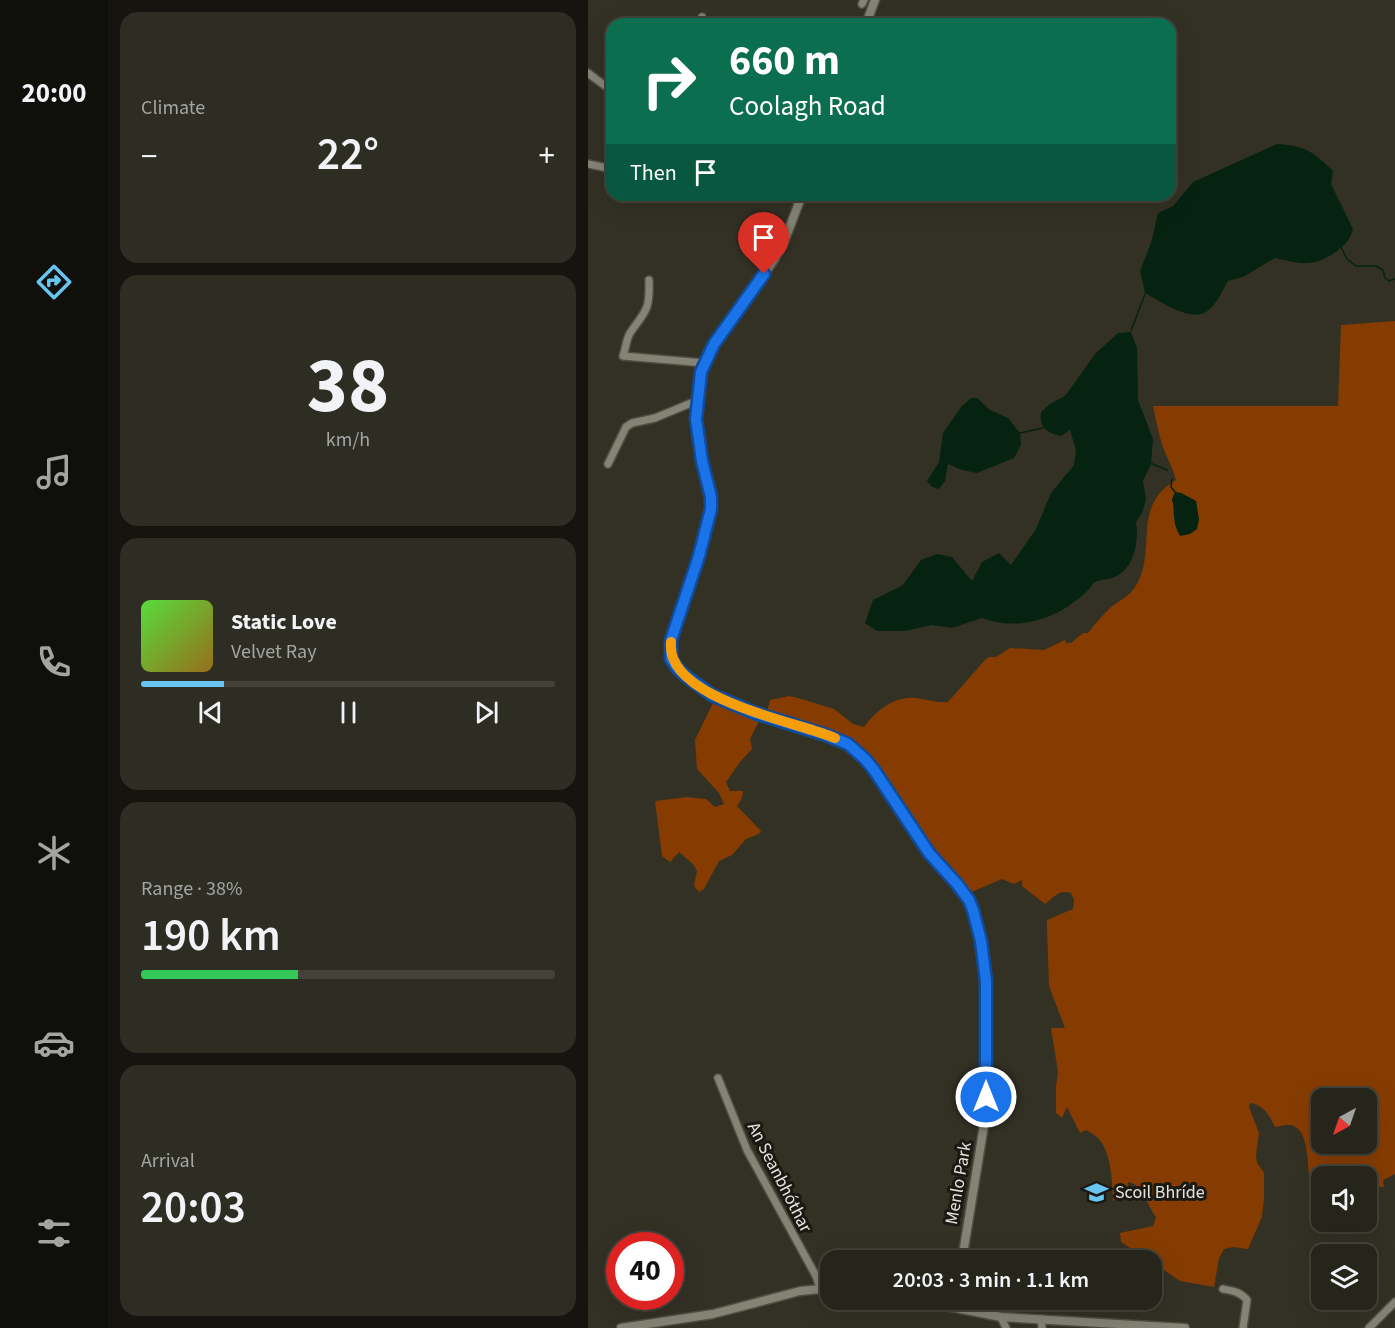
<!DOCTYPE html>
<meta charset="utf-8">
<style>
body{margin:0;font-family:"Source Sans 3",sans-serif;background:#2e2d24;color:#f1f3f6;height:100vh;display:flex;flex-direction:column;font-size:22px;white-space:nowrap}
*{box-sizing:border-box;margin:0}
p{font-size:20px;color:#a4a5a3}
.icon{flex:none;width:33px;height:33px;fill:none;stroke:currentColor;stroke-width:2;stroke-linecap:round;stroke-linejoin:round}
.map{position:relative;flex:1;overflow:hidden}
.details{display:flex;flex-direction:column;gap:12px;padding:12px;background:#15140f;width:480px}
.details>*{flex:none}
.banner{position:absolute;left:18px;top:18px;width:570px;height:183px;border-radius:18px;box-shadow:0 6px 24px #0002,0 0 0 2px #42423a;background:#0b6e4f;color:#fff;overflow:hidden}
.needle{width:39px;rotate:220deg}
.buttons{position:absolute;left:723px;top:1088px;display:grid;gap:12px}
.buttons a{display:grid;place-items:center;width:66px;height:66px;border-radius:12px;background:#26251b;box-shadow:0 6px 24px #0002,0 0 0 2px #42423a;font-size:30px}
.speed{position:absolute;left:18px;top:1232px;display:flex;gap:12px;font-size:30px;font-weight:700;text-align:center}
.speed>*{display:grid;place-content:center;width:78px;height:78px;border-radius:50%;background:#26251b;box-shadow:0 6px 24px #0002,0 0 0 2px #42423a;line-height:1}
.speed .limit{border:9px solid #d22;background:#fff;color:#111}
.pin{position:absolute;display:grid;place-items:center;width:51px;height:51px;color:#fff;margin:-62px -26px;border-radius:50% 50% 50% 0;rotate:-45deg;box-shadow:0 0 6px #0007}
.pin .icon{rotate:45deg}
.me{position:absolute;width:66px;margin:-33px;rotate:0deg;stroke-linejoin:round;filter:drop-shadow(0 0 4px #0008)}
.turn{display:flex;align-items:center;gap:21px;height:126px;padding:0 24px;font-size:27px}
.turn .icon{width:78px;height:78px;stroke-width:2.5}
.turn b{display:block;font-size:42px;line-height:51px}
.then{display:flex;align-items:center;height:57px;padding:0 24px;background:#0003;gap:12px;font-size:22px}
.big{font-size:45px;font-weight:600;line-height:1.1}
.details .widget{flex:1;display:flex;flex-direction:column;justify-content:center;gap:9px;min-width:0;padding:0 21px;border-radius:18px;background:#2e2d24}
.details .dial{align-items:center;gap:0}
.dial b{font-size:78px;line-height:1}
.song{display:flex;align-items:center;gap:18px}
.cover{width:72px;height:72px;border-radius:9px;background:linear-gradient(135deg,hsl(110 70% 55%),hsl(40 70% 35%))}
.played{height:6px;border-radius:3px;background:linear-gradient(90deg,#68c4f0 20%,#42423a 20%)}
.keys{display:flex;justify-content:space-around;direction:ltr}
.heat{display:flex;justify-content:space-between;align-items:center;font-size:33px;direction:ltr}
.charge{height:9px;border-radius:4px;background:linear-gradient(90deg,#34c759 38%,#42423a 0)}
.trip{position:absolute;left:232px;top:1250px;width:342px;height:60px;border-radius:18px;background:#26251b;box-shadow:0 6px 24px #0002,0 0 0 2px #42423a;font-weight:600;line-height:60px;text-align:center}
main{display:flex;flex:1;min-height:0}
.dock{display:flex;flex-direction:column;width:108px;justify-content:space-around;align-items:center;background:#0f0f0b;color:#a4a5a3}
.dock .icon{width:42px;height:42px}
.dock .on{color:#68c4f0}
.dock b{font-size:27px;color:#f1f3f6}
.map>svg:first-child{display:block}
</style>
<main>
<nav class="dock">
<b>20:00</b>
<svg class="icon on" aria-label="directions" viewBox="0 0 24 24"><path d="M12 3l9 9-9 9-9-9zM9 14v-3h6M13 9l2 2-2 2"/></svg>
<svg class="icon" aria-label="music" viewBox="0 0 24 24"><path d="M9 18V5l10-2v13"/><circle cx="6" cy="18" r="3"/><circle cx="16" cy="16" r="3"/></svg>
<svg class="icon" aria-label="phone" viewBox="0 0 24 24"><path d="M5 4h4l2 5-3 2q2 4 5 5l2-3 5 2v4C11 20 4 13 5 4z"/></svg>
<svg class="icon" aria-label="climate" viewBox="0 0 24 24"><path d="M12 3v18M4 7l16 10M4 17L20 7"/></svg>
<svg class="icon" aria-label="car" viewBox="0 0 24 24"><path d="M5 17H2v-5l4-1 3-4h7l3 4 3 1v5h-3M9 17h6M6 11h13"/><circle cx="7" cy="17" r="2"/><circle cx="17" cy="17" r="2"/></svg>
<svg class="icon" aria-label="filters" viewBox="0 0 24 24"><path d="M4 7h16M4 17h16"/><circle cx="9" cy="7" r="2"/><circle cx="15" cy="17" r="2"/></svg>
</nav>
<section class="details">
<div class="widget"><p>Climate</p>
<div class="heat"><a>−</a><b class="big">22°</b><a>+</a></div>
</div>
<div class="widget dial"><b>38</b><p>km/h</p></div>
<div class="widget">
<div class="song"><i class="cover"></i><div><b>Static Love</b><p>Velvet Ray</p></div></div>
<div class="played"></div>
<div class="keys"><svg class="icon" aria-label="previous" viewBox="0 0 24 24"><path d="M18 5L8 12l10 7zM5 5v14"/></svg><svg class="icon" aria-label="pause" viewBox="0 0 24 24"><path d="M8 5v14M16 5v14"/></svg><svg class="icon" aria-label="next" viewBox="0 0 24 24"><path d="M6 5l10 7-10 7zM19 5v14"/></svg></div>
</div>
<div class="widget"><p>Range · 38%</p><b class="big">190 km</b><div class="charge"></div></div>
<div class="widget"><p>Arrival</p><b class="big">20:03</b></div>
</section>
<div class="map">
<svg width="807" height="1328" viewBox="0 0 807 1328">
<rect width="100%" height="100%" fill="#333124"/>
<!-- green -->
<path fill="#863c00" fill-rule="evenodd" d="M807 321V1174L795 1180 796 1187 779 1186 778 1176H734L733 1199 729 1200C727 1194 723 1188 722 1182 719 1168 722 1127 702 1125 697 1124 692 1127 687 1127 682 1116 675 1104 662 1103L661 1107 671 1133 668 1155 669 1163 676 1173V1199L674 1217 660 1249 645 1247 636 1249 631 1258 626 1287 592 1281 564 1262V1260H561L533 1242 532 1233 565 1226 568 1217C559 1205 556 1185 540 1182V1193L525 1201C524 1182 524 1153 510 1138 507 1135 502 1132 498 1130L492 1133 479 1107 474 1118 468 1113V1086L470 1072 463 1028H477L461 986 459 927V920L485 909 486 900 483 893C471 889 466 897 457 904L434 886V880L426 884 414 879 381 893 341 853 317 815 260 744 178 716 182 700 201 696 210 698 246 709 265 724 276 727C288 711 306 696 327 698 339 699 348 703 360 702L397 660 401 657H408L422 648 456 650 477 640 478 643H483L495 633H500C506 625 514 616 521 609 534 598 543 597 551 580 567 545 545 505 588 480 585 467 578 457 574 444 570 432 568 419 565 406H750L753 325ZM593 493 608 501 611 520 585 514 586 506 584 499ZM734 1098H778V1143H734Z
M125 703 171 721 162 739 164 749 152 762 138 782 142 791H155L154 798 149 806 173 831 171 834 158 839 144 855 131 861 116 889 111 892 106 886 109 871 105 864 91 852 82 862 74 856 67 801 99 797 118 799 127 807 136 804 131 793 109 769 107 740Z"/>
<!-- water -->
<path fill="#062312" d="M689 144C716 145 726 152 745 171L743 184 765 229C762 240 758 244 749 251 726 268 713 264 687 258L655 277 640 281C634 291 629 305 618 312 602 322 572 301 557 293L552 271 563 243 570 213 585 206 605 182Z
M543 332 549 348 550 400 565 439 563 464 555 481 558 499 555 511 548 522C551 540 547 566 529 576 522 580 513 579 507 582 505 583 502 588 501 589 495 596 486 602 479 607 455 623 421 629 394 618L364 628 344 625 317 631H289L277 623 285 600 315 585 333 560 349 554 364 557 384 581 394 562 411 553 423 565 448 529 463 493 486 465 488 450 482 430 473 436C459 433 451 428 453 412L462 404 477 396 507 354 530 333Z
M383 398H389L402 410 420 418 432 433 433 445 426 458 389 473 374 470 360 464 357 481 351 489 344 487 339 481 351 462 355 433 373 407Z
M587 492 593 493 608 501 611 520 609 529 602 534 592 536C583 520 588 514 584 499Z"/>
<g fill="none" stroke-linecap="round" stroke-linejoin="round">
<!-- stream -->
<path stroke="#062312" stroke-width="1.5" d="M753 247 759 259 768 266H788L795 270 797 278 801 281 807 279
M543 331 557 294
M432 433 455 428
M562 463 579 470
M584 479 583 487 587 492"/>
<defs>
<path id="minor" d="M274 4 276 0
M113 24 114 17
M21 54 24 84
M0 73 24 91
M0 164 24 169
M61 280C62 311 58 310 42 333 38 340 38 348 35 356L116 363
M20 464 38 427 44 423 67 418 108 401
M130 1078 159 1150 228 1276 232 1288
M635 1289C646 1291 652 1292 659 1300L655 1328
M413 1317 418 1328
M453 1319 454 1328
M781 1328 807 1302"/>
<path id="tertiary" d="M278 24 287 0
M214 195 196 242 186 260 126 344 113 372 108 419 114 461 123 497V509L111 556 83 640V659L90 669 124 695 141 703 238 735 260 744 277 759 294 781 341 853 381 900 389 923 396 959 398 1113 374 1260
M323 1299 413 1317 597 1328
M33 1328 125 1314 212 1291 243 1288"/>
</defs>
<!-- minor casing -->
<use href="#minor" stroke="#504e43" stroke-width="10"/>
<!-- tertiary casing -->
<use href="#tertiary" stroke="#504e43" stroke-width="11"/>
<!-- minor -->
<use href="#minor" stroke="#858374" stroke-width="7"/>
<!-- tertiary -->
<use href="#tertiary" stroke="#858374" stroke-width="8"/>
</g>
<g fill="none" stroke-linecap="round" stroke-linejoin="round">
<defs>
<path id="route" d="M176 274 126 344 113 372 108 419 114 461 123 497V509L111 556 83 640V659L90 669 99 677 124 695 167 713 238 735 260 744 277 759 286 770 341 853 369 884 381 900 385 910 393 941 398 981V1097"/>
</defs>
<!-- route casing -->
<use href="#route" stroke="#114b97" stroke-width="15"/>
<!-- route -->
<use href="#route" stroke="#1a73e8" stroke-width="10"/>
<!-- slow -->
<path stroke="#f59e0b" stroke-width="10" d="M83 642C77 699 207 721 247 738"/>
</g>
<!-- icons -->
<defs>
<symbol id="school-bare" viewBox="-9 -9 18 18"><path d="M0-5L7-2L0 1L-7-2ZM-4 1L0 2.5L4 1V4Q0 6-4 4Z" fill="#68c4f0" stroke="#1a1913" stroke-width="2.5" paint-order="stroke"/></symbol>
</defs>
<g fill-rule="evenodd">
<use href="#school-bare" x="492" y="1176" width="33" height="33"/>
</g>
<g text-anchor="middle" stroke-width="6" stroke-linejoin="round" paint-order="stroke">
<!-- street labels -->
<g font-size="18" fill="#e5e4dc" stroke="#1a1913">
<text transform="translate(192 1177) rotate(63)" y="6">An Seanbhóthar</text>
<text transform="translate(370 1183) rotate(-80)" y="6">Menlo Park</text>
</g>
<!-- poi labels -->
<g font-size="18" fill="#e5e4dc" stroke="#1a1913" text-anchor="start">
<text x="527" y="1198">Scoil Bhríde</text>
</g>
</g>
</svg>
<div class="buttons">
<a><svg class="needle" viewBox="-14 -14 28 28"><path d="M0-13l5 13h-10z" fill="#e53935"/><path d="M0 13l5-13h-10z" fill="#a4a5a3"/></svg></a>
<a><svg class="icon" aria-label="sound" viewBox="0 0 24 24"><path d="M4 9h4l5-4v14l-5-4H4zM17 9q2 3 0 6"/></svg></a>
<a><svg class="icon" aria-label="layers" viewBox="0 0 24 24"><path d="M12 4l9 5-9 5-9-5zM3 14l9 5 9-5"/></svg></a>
</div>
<div class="speed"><div class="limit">40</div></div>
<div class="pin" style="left:176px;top:274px;background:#d93025"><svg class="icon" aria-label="arrive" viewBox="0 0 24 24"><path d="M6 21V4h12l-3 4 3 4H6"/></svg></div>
<svg class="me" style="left:398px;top:1097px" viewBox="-20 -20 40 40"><circle r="17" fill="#1a73e8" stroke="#fff" stroke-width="3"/><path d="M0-11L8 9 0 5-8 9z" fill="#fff"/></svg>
<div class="trip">20:03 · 3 min · 1.1 km</div>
<div class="banner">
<div class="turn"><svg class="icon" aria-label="right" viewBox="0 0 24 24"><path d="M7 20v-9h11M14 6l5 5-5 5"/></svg><div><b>660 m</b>Coolagh Road</div></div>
<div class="then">Then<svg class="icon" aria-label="arrive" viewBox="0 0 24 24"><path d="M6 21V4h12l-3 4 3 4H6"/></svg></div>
</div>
</div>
</main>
